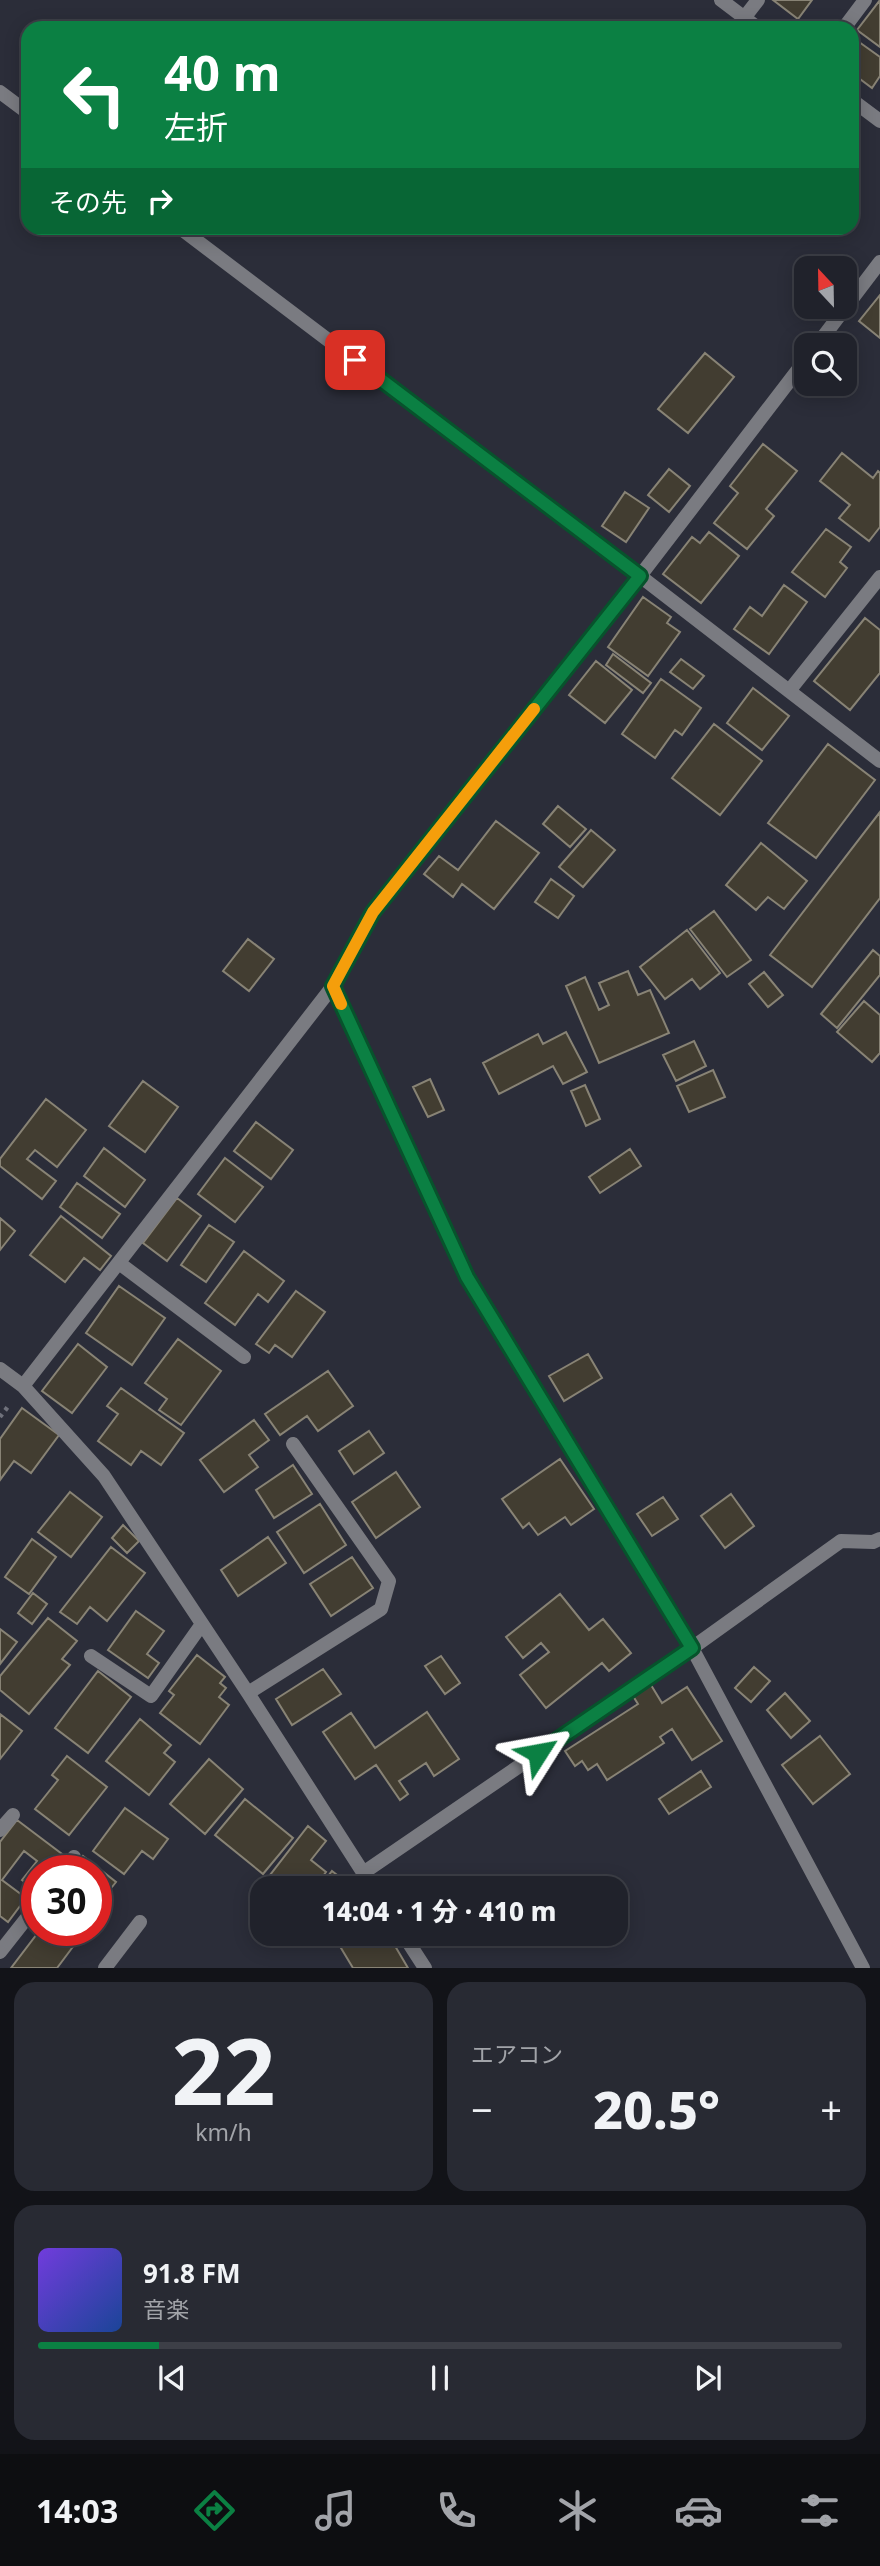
<!DOCTYPE html>
<html lang="ja">
<meta charset="utf-8">
<style>
body{margin:0;font-family:"Noto Sans","Noto Sans JP",sans-serif;background:#282a33;color:#f1f3f6;height:100vh;display:flex;flex-direction:column;font-size:26px;white-space:nowrap}
*{box-sizing:border-box;margin:0}
p{font-size:23px;color:#a2a4a9}
.icon{flex:none;width:38px;height:38px;fill:none;stroke:currentColor;stroke-width:2;stroke-linecap:round;stroke-linejoin:round}
.map{position:relative;height:1968px;overflow:hidden}
.drawer{display:flex;flex-direction:column;gap:14px;padding:14px;background:#121318;flex:1}
.drawer>*{flex:none}
.top-card{position:absolute;left:21px;top:21px;width:838px;height:214px;border-radius:21px;box-shadow:0 4px 18px #0003,0 0 0 2px #3d3f47;background:#0b8043;color:#fff;overflow:hidden}
.needle{width:46px;rotate:338deg}
.tools{position:absolute;left:794px;top:256px;display:grid;gap:14px}
.tools a{display:grid;place-items:center;width:63px;height:63px;border-radius:14px;background:#20222b;box-shadow:0 4px 18px #0003,0 0 0 2px #3d3f47;font-size:35px}
.speed{position:absolute;left:21px;top:1855px;display:flex;gap:14px;font-size:35px;font-weight:700;text-align:center}
.speed>*{display:grid;place-content:center;width:91px;height:91px;border-radius:50%;background:#20222b;box-shadow:0 4px 18px #0003,0 0 0 2px #3d3f47;line-height:1}
.speed .limit{border:10px solid #d22;background:#fff;color:#111}
.pin{position:absolute;display:grid;place-items:center;width:60px;height:60px;color:#fff;margin:-30px;border-radius:14px;box-shadow:0 4px 10px #0006}
.me{position:absolute;width:77px;margin:-38px;rotate:56deg;stroke-linejoin:round;filter:drop-shadow(0 0 5px #0008)}
.turn{display:flex;align-items:center;gap:24px;height:147px;padding:0 28px;font-size:32px}
.turn .icon{width:91px;height:91px;stroke-width:2.5}
.turn b{display:block;font-size:49px;line-height:60px}
.then{display:flex;align-items:center;height:66px;padding:0 28px;background:#0003;gap:14px;font-size:26px}
.big{font-size:52px;font-weight:800;line-height:1.1}
.drawer .tile{flex:1;display:flex;flex-direction:column;justify-content:center;gap:10px;min-width:0;padding:0 24px;border-radius:21px;background:#282a33}
.drawer .dial{align-items:center;gap:0}
.dial b{font-size:91px;line-height:1}
.song{display:flex;align-items:center;gap:21px}
.cover{width:84px;height:84px;border-radius:10px;background:linear-gradient(135deg,hsl(260 70% 55%),hsl(220 70% 35%))}
.played{height:7px;border-radius:4px;background:linear-gradient(90deg,#0b8043 15%,#3d3f47 15%)}
.keys{display:flex;justify-content:space-around;direction:ltr}
.heat{display:flex;justify-content:space-between;align-items:center;font-size:38px;direction:ltr}
.drawer .tiles{flex:1;display:grid;gap:14px;grid-template-columns:1fr 1fr}
.tile:last-child{grid-column:span 2}
.trip{position:absolute;left:250px;top:1876px;width:378px;height:70px;border-radius:21px;background:#20222b;box-shadow:0 4px 18px #0003,0 0 0 2px #3d3f47;font-weight:800;line-height:70px;text-align:center}
.tab-bar{display:flex;height:112px;justify-content:space-around;align-items:center;background:#0d0e11;color:#a2a4a9}
.tab-bar .icon{width:49px;height:49px}
.tab-bar .current{color:#0b8043}
.tab-bar b{font-size:32px;color:#f1f3f6}
.map>svg:first-child{display:block}
</style>
<div class="map">
<svg width="880" height="1968" viewBox="0 0 880 1968">
<rect width="100%" height="100%" fill="#2b2d39"/>
<!-- building -->
<path fill="#423d31" stroke="#888375" stroke-width="2" d="M773 0H812L798 19Z
M880 0V47L857 30Z
M852 37 880 57V76L872 88 852 73Z
M880 295V338L859 321Z
M705 353 734 377 688 433 658 409Z
M763 444 797 471 766 509 774 516 747 549 714 523 738 493 730 486Z
M842 453 873 478 878 471 880 473V527L869 541 839 518 850 505 820 481Z
M669 469 690 486 669 512 648 495Z
M625 492 649 508 626 542 602 526Z
M826 529 851 547 840 562 847 568 825 597 792 572Z
M709 532 739 556 701 603 663 574 692 537 700 543Z
M784 585 807 602 769 654 734 629 750 607 762 616Z
M643 597 671 617 667 623 680 632 648 676 608 647Z
M865 618 880 630V673L850 710 814 681Z
M613 654 651 683 643 693 606 665Z
M681 659 704 676 693 689 670 672Z
M596 661 632 690 605 723 569 695Z
M661 679 701 708 682 735 675 730 655 758 622 734Z
M753 688 789 716 762 750 727 723Z
M714 724 762 761 720 815 672 778Z
M828 744 875 780 816 858 768 823Z
M558 806 586 829 570 847 543 824Z
M880 812V898L812 987 770 955Z
M496 821 539 853 494 909 462 884 453 897 424 874 439 856 458 870Z
M591 830 615 850 583 887 559 867Z
M761 843 807 881 784 909 768 897 756 910 726 885Z
M551 879 574 896 558 918 535 902Z
M714 911 751 960 727 977 690 929Z
M687 930 720 973 700 989 692 979 665 999 640 967Z
M248 939 274 959 249 991 223 971Z
M873 950 880 956V975L837 1028 821 1014Z
M628 971 638 995 650 990 669 1033 599 1063 566 986 585 977 599 1010 609 1005 599 983Z
M764 972 783 995 768 1007 749 984Z
M864 1001 880 1015V1053L872 1062 837 1032Z
M566 1032 587 1072 563 1084 553 1066 499 1094 483 1063 538 1034 543 1044Z
M694 1041 706 1066 676 1081 663 1055Z
M713 1070 725 1097 689 1112 677 1086Z
M430 1079 444 1110 428 1117 413 1087Z
M143 1081 178 1107 145 1152 109 1126Z
M585 1085 600 1119 586 1126 571 1091Z
M46 1099 86 1130 57 1167 35 1150 27 1159 56 1181 42 1199 0 1166V1159Z
M256 1122 293 1150 271 1179 234 1151Z
M104 1148 145 1180 125 1207 84 1176Z
M630 1149 641 1166 600 1193 589 1177Z
M225 1158 263 1187 235 1222 198 1194Z
M77 1183 120 1214 102 1238 60 1207Z
M177 1198 201 1216 167 1261 143 1243Z
M61 1216 111 1256 100 1270 84 1258 65 1282 30 1255Z
M0 1218 15 1231 0 1250Z
M209 1225 234 1242 206 1282 181 1265Z
M244 1251 284 1281 268 1302 258 1294 235 1325 205 1303Z
M119 1286 165 1318 132 1365 86 1333Z
M296 1291 325 1312 292 1357 275 1345 269 1353 256 1344Z
M178 1339 221 1371 181 1425 159 1410 167 1399 145 1383Z
M78 1344 107 1367 72 1413 42 1391Z
M588 1354 602 1378 564 1401 549 1376Z
M328 1371 353 1406 318 1431 307 1416 280 1435 265 1414Z
M121 1388 184 1433 161 1465 141 1451 131 1465 98 1441 118 1414 107 1406Z
M22 1408 59 1435 31 1473 14 1461 0 1480V1439Z
M254 1420 269 1440 249 1455 258 1467 224 1492 200 1460Z
M369 1431 384 1453 354 1474 339 1451Z
M560 1459 594 1509 571 1525 565 1517 538 1535 529 1523 523 1528 502 1499Z
M293 1465 312 1494 274 1518 256 1490Z
M396 1472 420 1507 376 1538 352 1502Z
M70 1492 102 1517 71 1557 38 1532Z
M731 1494 754 1526 725 1548 701 1516Z
M663 1497 678 1519 652 1536 637 1514Z
M320 1504 346 1545 304 1573 277 1532Z
M123 1525 139 1541 127 1553 112 1538Z
M268 1537 286 1563 238 1596 221 1570Z
M32 1539 56 1557 29 1594 5 1577Z
M111 1547 145 1573 107 1621 90 1607 77 1624 60 1612Z
M352 1557 373 1588 331 1616 310 1584Z
M33 1593 47 1604 32 1624 18 1613Z
M560 1594 589 1630 603 1619 631 1653 609 1671 602 1663 546 1708 520 1675 549 1652 541 1643 523 1658 506 1637Z
M136 1611 164 1631 147 1654 159 1663 148 1678 108 1650Z
M48 1618 77 1641 62 1659 70 1665 29 1714 0 1690V1676Z
M0 1629 17 1642 0 1664Z
M197 1655 225 1677 220 1683 226 1688 219 1697 229 1705 200 1744 160 1713 174 1695 169 1691Z
M441 1656 460 1683 445 1694 425 1666Z
M754 1667 770 1681 751 1702 735 1688Z
M323 1669 341 1694 292 1725 276 1699Z
M98 1671 131 1697 88 1753 55 1728Z
M651 1685 662 1703 687 1687 722 1741 692 1760 672 1729 660 1737 664 1743 607 1780 597 1764 588 1770 582 1761 575 1766 565 1751 638 1704 633 1696Z
M785 1693 810 1721 791 1738 767 1710Z
M427 1712 459 1759 434 1776 426 1763 399 1781 408 1794 400 1800 376 1765 355 1779 323 1732 351 1713 375 1748Z
M0 1714 22 1731 0 1759Z
M140 1719 171 1745 164 1753 175 1762 149 1795 106 1761Z
M820 1736 850 1774 813 1804 782 1765Z
M67 1756 107 1787 69 1835 35 1809 58 1780 52 1775Z
M209 1759 243 1789 205 1834 170 1804Z
M701 1771 711 1787 669 1814 659 1799Z
M245 1799 293 1838 263 1874 215 1835Z
M125 1808 168 1839 153 1859 142 1851 124 1874 93 1851Z
M17 1820 66 1857 56 1871H37V1891L22 1880 37 1861 24 1851 2 1880 26 1898 8 1922 0 1916V1842Z
M308 1826 326 1841 311 1860 326 1872 314 1888H262V1890L260 1888Z
M83 1856 116 1882 96 1907V1871H72Z
M332 1871 354 1888H319Z
M40 1930H65L78 1940 57 1968H11Z
M342 1934H388L408 1968H353L335 1938Z"/>
<g fill="none" stroke-linecap="round" stroke-linejoin="round">
<!-- path -->
<path stroke="#6f717b" stroke-width="4.5" stroke-dasharray="3.5 5" stroke-linecap="butt" d="M0 1417 10 1404"/>
<!-- street -->
<path stroke="#7a7b81" stroke-width="14" d="M721 0 758 28
M744 18 758 0
M844 28 865 0
M0 92 28 113
M852 100 880 121
M180 228 640 576 880 761
M817 345 880 262
M789 691 880 577
M333 986 467 1277 692 1648 363 1873
M119 1263 244 1357
M0 1369 23 1386 104 1476 248 1693 373 1888
M23 1386 333 986 373 912 640 576 807 358
M91 1656 151 1696 202 1624
M248 1693 381 1609 389 1581 293 1444
M0 1830 13 1815
M64 1871 74 1857
M403 1934 425 1968
M0 1952 37 1905
M105 1968 140 1922
M863 1968 692 1648 841 1541 873 1542 880 1539"/>
</g>
<g fill="none" stroke-linecap="round" stroke-linejoin="round">
<defs>
<path id="route" d="M355 360 640 576 373 912 333 986 467 1277 692 1648 538 1753"/>
</defs>
<!-- route casing -->
<use href="#route" stroke="#07532c" stroke-width="18"/>
<!-- route -->
<use href="#route" stroke="#0b8043" stroke-width="12"/>
<!-- slow -->
<path stroke="#f59e0b" stroke-width="12" d="M341 1004 333 986 373 912 534 709"/>
</g>
</svg>
<div class="tools">
<a><svg class="needle" viewBox="-14 -14 28 28"><path d="M0-13l5 13h-10z" fill="#e53935"/><path d="M0 13l5-13h-10z" fill="#a2a4a9"/></svg></a>
<a><svg class="icon" aria-label="search" viewBox="0 0 24 24"><circle cx="10" cy="10" r="6"/><path d="M15 15l6 6"/></svg></a>
</div>
<div class="speed"><div class="limit">30</div></div>
<div class="pin" style="left:355px;top:360px;background:#d93025"><svg class="icon" aria-label="arrive" viewBox="0 0 24 24"><path d="M6 21V4h12l-3 4 3 4H6"/></svg></div>
<svg class="me" style="left:538px;top:1753px" viewBox="-20 -20 40 40"><path d="M0-17L14 15 0 8-14 15z" fill="#0b8043" stroke="#fff" stroke-width="4"/></svg>
<div class="trip">14:04 · 1 分 · 410 m</div>
<div class="top-card">
<div class="turn"><svg class="icon" aria-label="left" viewBox="0 0 24 24"><path d="M17 20v-9H6M10 6l-5 5 5 5"/></svg><div><b>40 m</b>左折</div></div>
<div class="then">その先<svg class="icon" aria-label="right" viewBox="0 0 24 24"><path d="M7 20v-9h11M14 6l5 5-5 5"/></svg></div>
</div>
</div>
<section class="drawer">
<div class="tiles">
<div class="tile dial"><b>22</b><p>km/h</p></div>
<div class="tile"><p>エアコン</p>
<div class="heat"><a>−</a><b class="big">20.5°</b><a>+</a></div>
</div>
<div class="tile">
<div class="song"><i class="cover"></i><div><b>91.8 FM</b><p>音楽</p></div></div>
<div class="played"></div>
<div class="keys"><svg class="icon" aria-label="previous" viewBox="0 0 24 24"><path d="M18 5L8 12l10 7zM5 5v14"/></svg><svg class="icon" aria-label="pause" viewBox="0 0 24 24"><path d="M8 5v14M16 5v14"/></svg><svg class="icon" aria-label="next" viewBox="0 0 24 24"><path d="M6 5l10 7-10 7zM19 5v14"/></svg></div>
</div>
</div>
</section>
<nav class="tab-bar">
<b>14:03</b>
<svg class="icon current" aria-label="directions" viewBox="0 0 24 24"><path d="M12 3l9 9-9 9-9-9zM9 14v-3h6M13 9l2 2-2 2"/></svg>
<svg class="icon" aria-label="music" viewBox="0 0 24 24"><path d="M9 18V5l10-2v13"/><circle cx="6" cy="18" r="3"/><circle cx="16" cy="16" r="3"/></svg>
<svg class="icon" aria-label="phone" viewBox="0 0 24 24"><path d="M5 4h4l2 5-3 2q2 4 5 5l2-3 5 2v4C11 20 4 13 5 4z"/></svg>
<svg class="icon" aria-label="climate" viewBox="0 0 24 24"><path d="M12 3v18M4 7l16 10M4 17L20 7"/></svg>
<svg class="icon" aria-label="car" viewBox="0 0 24 24"><path d="M5 17H2v-5l4-1 3-4h7l3 4 3 1v5h-3M9 17h6M6 11h13"/><circle cx="7" cy="17" r="2"/><circle cx="17" cy="17" r="2"/></svg>
<svg class="icon" aria-label="filters" viewBox="0 0 24 24"><path d="M4 7h16M4 17h16"/><circle cx="9" cy="7" r="2"/><circle cx="15" cy="17" r="2"/></svg>
</nav>
